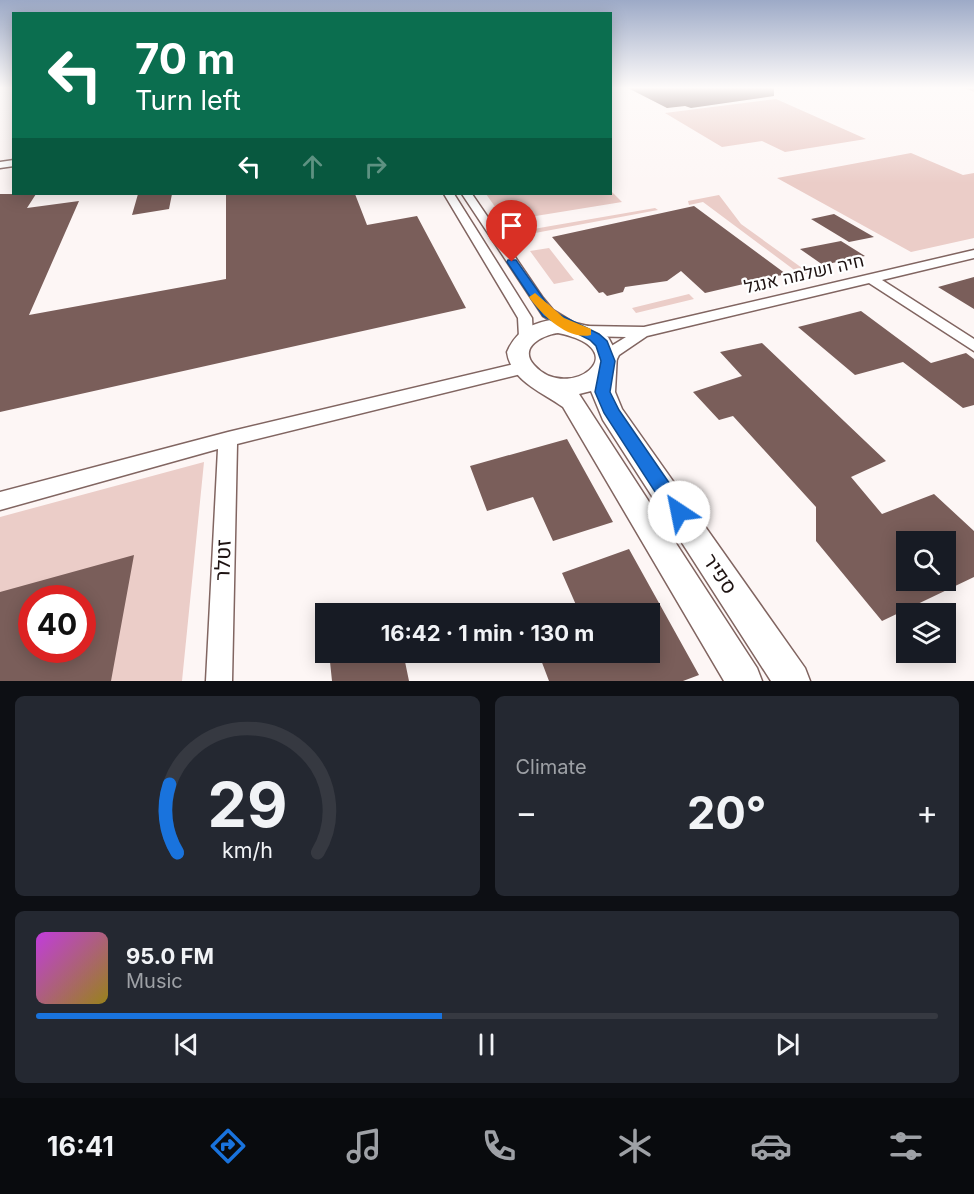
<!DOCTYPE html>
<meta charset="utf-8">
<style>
body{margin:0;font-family:Inter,Heebo,sans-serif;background:#242831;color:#f1f3f6;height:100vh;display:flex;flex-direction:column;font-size:22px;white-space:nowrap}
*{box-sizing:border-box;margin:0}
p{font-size:20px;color:#9ea1a6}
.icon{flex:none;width:33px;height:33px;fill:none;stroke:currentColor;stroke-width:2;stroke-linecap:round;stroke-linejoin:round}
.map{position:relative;height:681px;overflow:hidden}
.drawer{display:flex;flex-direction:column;gap:15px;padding:15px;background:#0d0f14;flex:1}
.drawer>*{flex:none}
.guide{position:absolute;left:12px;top:12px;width:600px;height:183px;border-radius:0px;box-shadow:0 3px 15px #0003;background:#0b6e4f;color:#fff;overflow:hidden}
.controls{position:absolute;left:896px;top:531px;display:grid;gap:12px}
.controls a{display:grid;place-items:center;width:60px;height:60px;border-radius:0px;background:#171b24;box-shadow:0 3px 15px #0003;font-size:30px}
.speed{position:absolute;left:18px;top:585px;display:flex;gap:12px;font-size:30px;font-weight:700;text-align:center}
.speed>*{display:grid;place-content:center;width:78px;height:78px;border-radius:50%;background:#171b24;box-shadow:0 3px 15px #0003;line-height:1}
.speed .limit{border:9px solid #d22;background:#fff;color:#111}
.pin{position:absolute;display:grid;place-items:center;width:51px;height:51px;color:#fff;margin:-62px -26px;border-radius:50% 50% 50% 0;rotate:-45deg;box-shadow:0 0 6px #0007}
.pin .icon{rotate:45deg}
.me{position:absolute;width:66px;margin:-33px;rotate:326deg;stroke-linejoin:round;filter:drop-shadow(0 0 4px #0008)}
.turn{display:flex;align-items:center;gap:21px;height:126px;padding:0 24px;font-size:27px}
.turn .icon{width:78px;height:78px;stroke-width:2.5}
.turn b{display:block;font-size:42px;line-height:51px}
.lanes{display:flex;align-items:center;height:57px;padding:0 24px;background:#0003;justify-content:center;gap:30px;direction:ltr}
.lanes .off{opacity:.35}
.big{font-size:45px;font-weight:700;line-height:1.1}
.drawer .tile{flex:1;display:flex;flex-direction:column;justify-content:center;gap:9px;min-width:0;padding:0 21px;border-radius:9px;background:#242831}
.drawer .dial{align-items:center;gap:0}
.dial svg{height:156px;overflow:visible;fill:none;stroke:#363941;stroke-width:7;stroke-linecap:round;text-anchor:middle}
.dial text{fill:#f1f3f6;stroke:none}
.song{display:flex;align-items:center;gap:18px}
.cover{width:72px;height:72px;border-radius:9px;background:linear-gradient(135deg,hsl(290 70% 55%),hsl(50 70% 35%))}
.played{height:6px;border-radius:3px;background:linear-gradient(90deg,#1973dd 45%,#363941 45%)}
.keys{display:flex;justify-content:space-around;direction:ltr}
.heat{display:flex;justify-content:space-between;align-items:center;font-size:33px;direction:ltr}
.drawer .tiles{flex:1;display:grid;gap:15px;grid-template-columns:1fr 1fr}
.tile:last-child{grid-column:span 2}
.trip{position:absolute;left:315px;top:603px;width:345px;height:60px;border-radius:0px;background:#171b24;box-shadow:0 3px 15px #0003;font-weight:700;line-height:60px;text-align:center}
.tabs{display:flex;height:96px;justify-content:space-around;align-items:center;background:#090b0e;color:#9ea1a6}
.tabs .icon{width:42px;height:42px}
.tabs .on{color:#1973dd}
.tabs b{font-size:27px;color:#f1f3f6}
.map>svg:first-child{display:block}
</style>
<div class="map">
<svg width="974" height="681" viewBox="0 0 974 681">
<rect width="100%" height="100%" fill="#fdf6f5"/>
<!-- green -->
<path fill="#ebcdc8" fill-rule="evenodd" d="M776 99 866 139 785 152 762 141 722 147 665 113Z
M911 153 963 175 974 173V238L911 252 777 178Z
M611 191 622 202 505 221 486 194H610Z
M719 195 741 224 809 273 801 275 703 202 689 205 688 201Z
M655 208 658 210 519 236 516 232Z
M549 248 574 280 554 284 530 251Z
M689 294 694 299 636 313 632 308Z
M204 462 182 681H0V517ZM32 598H82V650H32Z"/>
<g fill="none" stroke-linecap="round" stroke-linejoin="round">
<!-- stream -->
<path stroke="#cc9c96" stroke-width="3" d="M965 87 974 90"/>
</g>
<!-- building -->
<path fill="#7a5e5a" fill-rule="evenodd" d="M626 87H774V96L691 108 685 106 667 108Z
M0 194H36L27 208 79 201 29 315 226 279V194H355L367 225 417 216 466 308 0 412Z
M138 194H172L169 209 132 215Z
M694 206 786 274 705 293 681 271 667 281 625 287 623 292 607 296 603 292 599 293 552 237Z
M834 214 874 237 849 242 811 219Z
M841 241 865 256 823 265 800 249Z
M974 277V309L938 287Z
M861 311 931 363 966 353 974 359V405L963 408 903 362 855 375 798 327Z
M762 343 886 461 851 477 882 514 934 494 974 531V577L882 621 816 541V507L733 416 719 420 693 392 742 376 720 352ZM906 542H945V580H906Z
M567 439 613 522 553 541 533 497 487 511 470 466Z
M629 549 699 675 683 681H549L538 652H650V614H580L562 573Z
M134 555 111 681H0V592ZM32 598H82V650H32Z
M329 652H403L409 681H332Z"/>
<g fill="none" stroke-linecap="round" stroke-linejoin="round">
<defs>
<path id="street" d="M14 160V166L0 168V162Z
M444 194H454L532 318 533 337 531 340 526 342 519 337 518 318Z
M462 194H472L543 298 553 310 576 324 578 327 576 330H566L543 316Z
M974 250V258L882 280 974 339V351L869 283 647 336 619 355 614 365 608 366 600 361 608 348 626 337 585 336 578 331 585 326 644 327Z
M523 362 529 364 531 368 529 372 237 444 232 681H206L218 449 0 510V492L228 432Z"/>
<path id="secondary" d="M558 319 592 327 608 337 617 354 615 392 622 409 805 668 810 681H771L603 420 591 391 579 394 757 668 762 681H724L563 407C542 392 511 381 507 352 517 329 534 322 558 319ZM558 333C640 350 568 404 534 365 518 347 543 335 558 333Z"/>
</defs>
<!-- street casing -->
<use href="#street" stroke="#816561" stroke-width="3"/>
<!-- secondary casing -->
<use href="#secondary" stroke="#816561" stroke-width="3"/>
<!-- street -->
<use href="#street" fill="#fff" fill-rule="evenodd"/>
<!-- secondary -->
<use href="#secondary" fill="#fff" fill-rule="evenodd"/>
</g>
<!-- sky -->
<linearGradient id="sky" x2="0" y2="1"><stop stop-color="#9daac7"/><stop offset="0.48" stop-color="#fefbfa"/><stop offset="1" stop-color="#fefbfa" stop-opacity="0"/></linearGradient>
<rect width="974" height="183" fill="url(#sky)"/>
<!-- route -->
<path fill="#1973dd" stroke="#104b90" stroke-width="1.5" d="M508 260H516L552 311 599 334 607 341 615 361 610 392 619 410 685 506 688 512 685 518 679 520 672 518 604 413 595 392 601 361 596 346 590 340 543 316 507 262Z"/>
<!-- slow -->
<path fill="#f59e0b" d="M535 293 564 318 591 329V335C568 341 541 314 529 297Z"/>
<g text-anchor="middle" stroke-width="4.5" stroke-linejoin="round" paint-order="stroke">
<!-- street labels -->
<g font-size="18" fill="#1e1312" stroke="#fff">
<text transform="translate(804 274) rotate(-13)" y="6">חיה ושלמה אנגל</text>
</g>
<!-- near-street labels -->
<g font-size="21" fill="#1e1312" stroke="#fff">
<text transform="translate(223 560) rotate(-88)" y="7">זטלר</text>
<text transform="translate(720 574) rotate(56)" y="7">ספיר</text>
</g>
</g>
</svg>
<div class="controls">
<a><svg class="icon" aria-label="search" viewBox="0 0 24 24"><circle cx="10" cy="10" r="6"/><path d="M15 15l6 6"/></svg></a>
<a><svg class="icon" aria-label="layers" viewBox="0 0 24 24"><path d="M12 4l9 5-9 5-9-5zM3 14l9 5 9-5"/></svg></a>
</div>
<div class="speed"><div class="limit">40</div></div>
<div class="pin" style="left:512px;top:262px;background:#d93025"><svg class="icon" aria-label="arrive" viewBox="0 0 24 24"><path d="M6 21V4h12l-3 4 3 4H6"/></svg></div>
<svg class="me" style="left:679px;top:512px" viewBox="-20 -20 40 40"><circle r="19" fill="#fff"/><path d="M0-13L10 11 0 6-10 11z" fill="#1973dd"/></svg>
<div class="trip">16:42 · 1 min · 130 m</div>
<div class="guide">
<div class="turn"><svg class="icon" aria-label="left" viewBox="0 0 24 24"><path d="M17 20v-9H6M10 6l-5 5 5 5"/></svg><div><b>70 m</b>Turn left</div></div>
<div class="lanes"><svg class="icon" aria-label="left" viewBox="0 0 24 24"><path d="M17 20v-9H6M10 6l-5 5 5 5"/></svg><svg class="icon off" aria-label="ahead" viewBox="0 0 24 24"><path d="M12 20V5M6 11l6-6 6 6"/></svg><svg class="icon off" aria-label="right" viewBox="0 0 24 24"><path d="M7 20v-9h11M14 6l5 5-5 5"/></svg></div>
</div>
</div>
<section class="drawer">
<div class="tiles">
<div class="tile dial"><svg viewBox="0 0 100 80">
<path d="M14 69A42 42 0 1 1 86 69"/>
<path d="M14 69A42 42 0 0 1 10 34" stroke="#1973dd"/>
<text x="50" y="56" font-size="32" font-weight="700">29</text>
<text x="50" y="72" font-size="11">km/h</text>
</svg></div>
<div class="tile"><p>Climate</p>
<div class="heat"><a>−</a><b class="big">20°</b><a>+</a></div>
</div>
<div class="tile">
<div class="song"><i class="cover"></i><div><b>95.0 FM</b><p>Music</p></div></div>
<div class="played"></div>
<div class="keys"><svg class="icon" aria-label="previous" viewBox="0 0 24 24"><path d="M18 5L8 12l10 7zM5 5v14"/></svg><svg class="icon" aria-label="pause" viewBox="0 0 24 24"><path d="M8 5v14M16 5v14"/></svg><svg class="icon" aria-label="next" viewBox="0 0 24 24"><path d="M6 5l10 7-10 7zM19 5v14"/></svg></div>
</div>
</div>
</section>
<nav class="tabs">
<b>16:41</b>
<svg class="icon on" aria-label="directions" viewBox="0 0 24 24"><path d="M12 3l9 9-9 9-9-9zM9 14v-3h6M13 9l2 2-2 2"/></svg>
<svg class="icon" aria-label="music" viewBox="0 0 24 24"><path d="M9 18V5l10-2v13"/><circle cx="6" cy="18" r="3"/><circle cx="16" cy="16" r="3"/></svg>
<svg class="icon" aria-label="phone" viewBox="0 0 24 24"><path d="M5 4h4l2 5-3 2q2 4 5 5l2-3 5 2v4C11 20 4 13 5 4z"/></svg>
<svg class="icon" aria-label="climate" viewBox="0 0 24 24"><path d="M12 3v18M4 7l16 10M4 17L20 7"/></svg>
<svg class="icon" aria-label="car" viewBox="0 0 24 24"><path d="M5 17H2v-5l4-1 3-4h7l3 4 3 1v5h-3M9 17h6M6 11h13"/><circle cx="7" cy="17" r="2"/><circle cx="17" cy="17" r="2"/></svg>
<svg class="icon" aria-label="filters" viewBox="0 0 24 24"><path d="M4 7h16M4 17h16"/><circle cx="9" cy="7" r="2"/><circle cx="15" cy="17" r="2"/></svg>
</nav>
